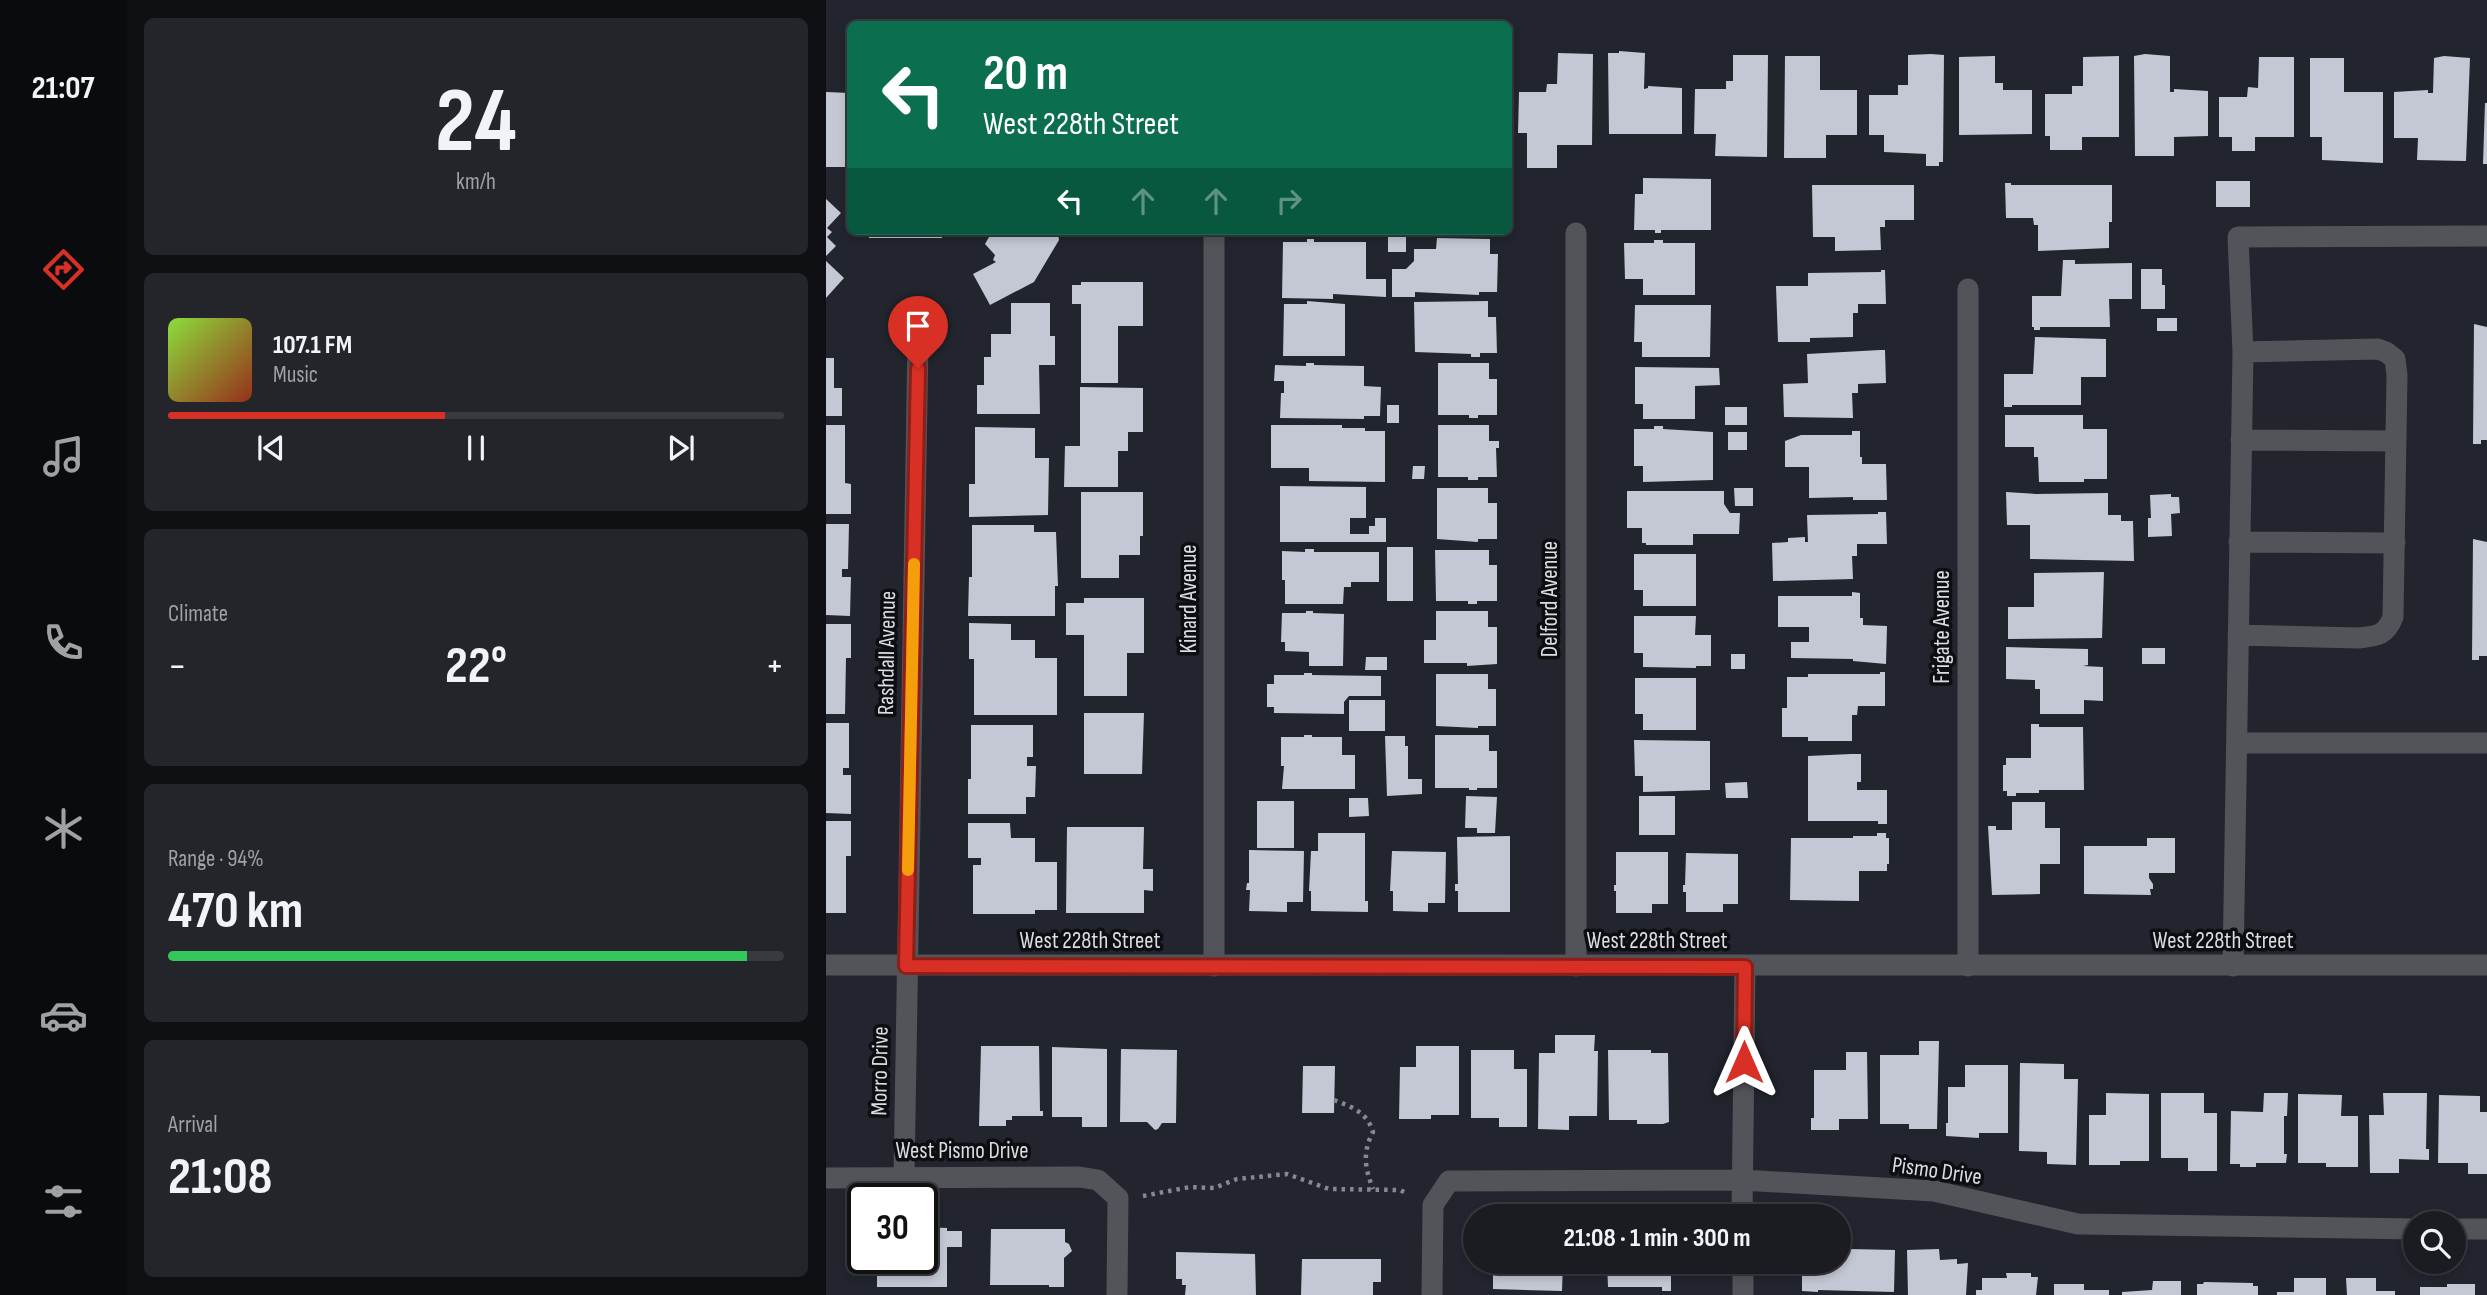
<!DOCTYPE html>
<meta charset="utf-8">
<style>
body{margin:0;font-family:"Sofia Sans Condensed",sans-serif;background:#23252a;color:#f1f3f6;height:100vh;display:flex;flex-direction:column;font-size:26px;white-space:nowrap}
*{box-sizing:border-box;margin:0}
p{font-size:23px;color:#9fa1a5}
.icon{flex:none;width:38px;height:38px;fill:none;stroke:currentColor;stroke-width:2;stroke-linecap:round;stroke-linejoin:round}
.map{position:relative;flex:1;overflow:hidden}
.side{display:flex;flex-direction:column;gap:18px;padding:18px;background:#0e0f13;width:700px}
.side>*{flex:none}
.banner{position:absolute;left:21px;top:21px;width:665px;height:214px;border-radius:10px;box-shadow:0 4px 10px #0003,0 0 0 2px #383a40;background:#0b6e4f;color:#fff;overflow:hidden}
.fabs{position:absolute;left:1577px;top:1211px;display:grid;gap:14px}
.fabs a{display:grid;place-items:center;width:63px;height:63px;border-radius:50%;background:#1a1c22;box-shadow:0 4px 10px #0003,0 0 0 2px #383a40;font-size:35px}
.speed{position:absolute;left:21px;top:1183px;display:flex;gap:14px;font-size:35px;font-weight:700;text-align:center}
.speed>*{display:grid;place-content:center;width:91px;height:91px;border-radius:50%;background:#1a1c22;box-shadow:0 4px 10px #0003,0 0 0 2px #383a40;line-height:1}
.speed .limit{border:4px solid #111;border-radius:10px;background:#fff;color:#111}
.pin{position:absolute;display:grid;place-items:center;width:60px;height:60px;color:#fff;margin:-72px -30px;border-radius:50% 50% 50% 0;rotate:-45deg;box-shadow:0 0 7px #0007}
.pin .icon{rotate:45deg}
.me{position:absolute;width:77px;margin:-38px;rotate:0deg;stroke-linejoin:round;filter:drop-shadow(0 0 5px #0008)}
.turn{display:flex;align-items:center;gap:24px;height:147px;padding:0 21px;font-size:32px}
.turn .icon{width:91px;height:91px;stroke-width:2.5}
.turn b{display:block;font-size:49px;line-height:60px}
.lanes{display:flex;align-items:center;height:66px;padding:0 21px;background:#0003;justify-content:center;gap:35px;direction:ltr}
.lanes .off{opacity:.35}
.big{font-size:52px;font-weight:700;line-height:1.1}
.side .tile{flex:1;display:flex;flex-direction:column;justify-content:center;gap:10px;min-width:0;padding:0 24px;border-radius:10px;background:#23252a}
.side .dial{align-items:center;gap:0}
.dial b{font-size:91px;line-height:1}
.song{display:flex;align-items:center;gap:21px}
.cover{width:84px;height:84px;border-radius:10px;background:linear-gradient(135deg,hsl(90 70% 55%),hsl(10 70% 35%))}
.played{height:7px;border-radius:4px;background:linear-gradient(90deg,#d93025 45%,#383a40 45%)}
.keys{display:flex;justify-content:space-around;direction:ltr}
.heat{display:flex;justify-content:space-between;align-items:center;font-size:38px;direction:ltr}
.charge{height:10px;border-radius:5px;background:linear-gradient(90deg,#34c759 94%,#383a40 0)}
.trip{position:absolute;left:637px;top:1204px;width:388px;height:70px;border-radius:35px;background:#1a1c22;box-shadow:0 4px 10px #0003,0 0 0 2px #383a40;font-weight:700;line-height:70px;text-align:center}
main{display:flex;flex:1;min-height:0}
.menu{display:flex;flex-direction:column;width:126px;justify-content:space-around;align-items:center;background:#0a0b0e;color:#9fa1a5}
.menu .icon{width:49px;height:49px}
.menu .current{color:#d93025}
.menu b{font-size:32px;color:#f1f3f6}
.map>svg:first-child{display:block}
</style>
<main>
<nav class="menu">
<b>21:07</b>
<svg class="icon current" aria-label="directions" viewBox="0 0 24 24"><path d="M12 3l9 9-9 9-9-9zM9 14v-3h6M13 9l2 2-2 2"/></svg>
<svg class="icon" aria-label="music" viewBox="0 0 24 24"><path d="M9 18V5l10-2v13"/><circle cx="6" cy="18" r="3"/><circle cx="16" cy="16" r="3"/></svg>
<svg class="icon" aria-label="phone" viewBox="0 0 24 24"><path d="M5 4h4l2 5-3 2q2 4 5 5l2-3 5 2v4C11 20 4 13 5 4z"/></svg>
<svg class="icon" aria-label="climate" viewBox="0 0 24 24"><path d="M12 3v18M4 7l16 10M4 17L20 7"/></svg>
<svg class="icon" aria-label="car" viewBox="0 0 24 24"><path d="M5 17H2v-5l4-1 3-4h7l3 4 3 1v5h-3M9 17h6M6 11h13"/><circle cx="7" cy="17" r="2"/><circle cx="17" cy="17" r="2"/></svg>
<svg class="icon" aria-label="filters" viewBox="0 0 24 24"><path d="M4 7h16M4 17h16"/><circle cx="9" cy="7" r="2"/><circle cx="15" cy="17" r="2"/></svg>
</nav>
<section class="side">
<div class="tile dial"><b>24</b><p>km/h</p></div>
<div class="tile">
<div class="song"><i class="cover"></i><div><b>107.1 FM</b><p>Music</p></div></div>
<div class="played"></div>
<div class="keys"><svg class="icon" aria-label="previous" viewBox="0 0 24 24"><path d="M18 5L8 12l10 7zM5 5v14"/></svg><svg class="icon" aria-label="pause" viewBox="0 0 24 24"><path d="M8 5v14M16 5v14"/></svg><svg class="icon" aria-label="next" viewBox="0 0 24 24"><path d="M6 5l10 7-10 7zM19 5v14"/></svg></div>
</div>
<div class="tile"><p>Climate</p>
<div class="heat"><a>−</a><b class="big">22°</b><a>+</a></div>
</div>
<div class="tile"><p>Range · 94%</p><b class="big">470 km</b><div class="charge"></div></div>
<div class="tile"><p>Arrival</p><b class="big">21:08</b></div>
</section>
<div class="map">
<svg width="1661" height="1295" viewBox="0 0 1661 1295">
<rect width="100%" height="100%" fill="#22252e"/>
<!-- building -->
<path fill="#c4c8d4" d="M793 51 819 53 818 89 822 88V86L856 88V134H783L782 53H793Z
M732 53 767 54 766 145H731V168H701V133H692L693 92H720L721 84H731Z
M1105 54 1118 55 1117 162H1113V166H1100V154L1058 152V135H1043V95H1072V85H1082V55Z
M1319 54 1344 56V92H1348V89L1382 91V136L1348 137V156H1309L1308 56Z
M907 55H942L941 157 889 156 890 134H868L869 89H900V81H907Z
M959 56H994V90H1031V135H1000V158H958Z
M1169 56V83H1177V90H1206V134L1133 135V57Z
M1293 56V137H1256V150H1224V136H1219V94H1246V86H1257V57Z
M1618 56 1644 58 1640 161 1591 160 1592 138H1568V92L1602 90V93H1607L1608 58Z
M1433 57H1468V137H1429V151H1406V137H1393V97H1421L1422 87 1432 88Z
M1484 58H1518V92H1557V163L1496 160V137H1484Z
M0 92 24 93V167H0Z
M1659 103H1661V164H1657Z
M817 178 885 179V230H835V233H829V230H808L809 194H817Z
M1390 181H1424V207H1390Z
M1179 183H1185V185H1286V222H1283V248L1212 251V225H1208L1207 218H1180Z
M986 185H1088V220H1059V227H1054L1055 250 1009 251V237H987Z
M0 199 15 213 1 228 6 232 1 237 10 246 0 256Z
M43 231H116V238H43Z
M153 231H226L232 234 233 240 208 282 164 305 147 274 170 262 167 260 169 255 159 244 163 237Z
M562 231H580V252H562Z
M611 238 664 239V254H672L671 292H653V295L589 292V297H566V269H580L588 261V249H610Z
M481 239H488V242H540V279H560V297L507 294V299L456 298 457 242H481Z
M828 240H837V243H869V295H817V279H799L798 243H828Z
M1237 260H1249V264L1306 263V299H1283L1284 327H1214V330H1208V327H1206V296H1235Z
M0 261 18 278 0 298Z
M1315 269H1336V285H1339V309H1315Z
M1055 270H1059L1060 304H1032V313H1027V337L984 338V342H952L950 286H982V273L1055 272Z
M255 282H317V326H292V383H255V304H246V285H255Z
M481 301 519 304V356H457L458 304H481Z
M662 301V317H670L671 353H654V357H645V354L589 352 588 302Z
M185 303H224V336H229V365H213L214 414H151V385H158V357H165V334H185Z
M809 305H885L884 357H816V342H808Z
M1331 318H1351V331H1331Z
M1648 324 1661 327V440H1655V444H1647Z
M1209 337 1280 339V377H1255V405H1186V407H1178V374H1207Z
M1054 350H1059L1060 383 1032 384V393H1026L1027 418 958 417 957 384 982 383 981 354Z
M0 358H8V388H16V416H0Z
M480 363H488V365L538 366V386L555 387 554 416H538V419L454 418 455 393H458V381H448L449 365 480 366Z
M612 363H663V379H671V415H652V418H643V415H612Z
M809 367 893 368 894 385 869 386V419H817V404H809Z
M254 387 317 388V432H302V451H292V487H238L239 446H254Z
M561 405H573V423H561Z
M899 407H921V425H899Z
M1179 415H1257V429H1281V479H1258V482H1213L1212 457H1208V447H1179Z
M0 425H19V483L25 484V514H0Z
M445 425H516V428H539V431H559V482L483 481V468H445Z
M612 425H663V441H673V448H670L671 477H652V480H642V477H612Z
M828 426H837V429L887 432V480L817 482V466H808V429H828Z
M149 427 209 428V458H223L222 515 143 517V484H149Z
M1026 431H1034V457H1036V464H1060L1061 500H1027V497L983 498V467H959V441L975 435H1026Z
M902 432H921V450H902Z
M587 466H599L598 479H586Z
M454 486 540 487V518H524V534H543V526H549V518H560V542H454Z
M611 488H662V503H671V539H652V542L611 539Z
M908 488H927V506H909Z
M801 491H898V504L904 513H914L913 534H867V545H820V543H816V528H801Z
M255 492H317V536H314V555H293V578H255Z
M1180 492 1210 494 1282 493V515H1295V521H1307L1308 561 1204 559V525H1181Z
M1345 494V497H1353L1354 513 1345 514 1346 536 1322 537V518H1325L1324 495Z
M1052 512H1060L1061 544H1031V556H1026L1027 579 947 581 946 543 962 542V538L979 537V542H982L981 515 1052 514Z
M0 524H23L22 569H16V577H25L24 616 0 615Z
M146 525H208V532H230L232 586H229V616H142L143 577H146Z
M1647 539 1661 542V656H1653V660H1646Z
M561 547H587V601H561Z
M479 549H488V552H553V582H525V587H518L517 604H459V580H456V551L479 552Z
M609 550H663V565H671V601H651V604H642V601H610Z
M808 554H870V606H817V590H808Z
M1278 572 1276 638 1182 639V607H1208V573Z
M1026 592 1034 593V618H1037V625L1061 626 1060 664 1027 661V659L965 658V642H983V627H952V596H1026Z
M258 598H318V653H301V696H258V635H240V603H258Z
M480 611H487V613L518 614 517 666H483V652L459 651V642H455L456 613H480Z
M610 611H662V627H671V664L641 666V663H598V640H610Z
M808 616H870L869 635H885V666H870V668L817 667V653H808Z
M143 623 185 624V640H209V658H231V715H148V659H143Z
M0 624H25V658H20L19 714H0Z
M1180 647 1262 649V665L1257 666 1277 667V701L1258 700V714H1214V689H1209V680L1180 679Z
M1316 648H1339V664H1316Z
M905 654H919V669H905Z
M540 657H561V670H539Z
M1054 672H1059V706H1032L1031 715H1026V741H982V737H956V708H961V677H982V674H1054Z
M478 673H486V675L555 676V696H523L518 702V714L448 713V707H441V684H448V675H478Z
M610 674H662V689H670V726H652V728L610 726Z
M809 678H870V730H817V714H809Z
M523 700H559V731H523Z
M258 713H318L316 774H258Z
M0 723H23V768H17V775H25V814L0 813Z
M1205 724H1213V727H1257L1258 790H1213V793H1190V796H1181V791H1177V765H1180V758H1205Z
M145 725H207V757H201V766H210L209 797H200V814H142V779H145Z
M478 735H486V737H516V755H529V789H456L458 766H455V737H478Z
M609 735H663V751H671V788H651V790H643V788H609Z
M559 736H579V746H582V779H596V794L561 796Z
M808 740 884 741V790L817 792V776H809Z
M1025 754H1035V782H1031V790H1061V824H1052V821H982V756Z
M921 782 922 798H900L899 783Z
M640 796 671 797 669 833H651V828H639Z
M813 796H849V835H813Z
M523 798H542L543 816 523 817Z
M431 801H468V848H431Z
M1186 802H1219V828H1234V864H1214V894L1166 895 1162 826H1170V830H1186Z
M0 821H25V856H20V913H0Z
M142 823H184L185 838H209V862H231V910H209V914H147V865H155V858H142Z
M241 827H318L317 869H327V891L318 890V913H240Z
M492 833H539V901H542V912L485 911V891H483L485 851H492Z
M1051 833H1060V838H1063V864H1061V871H1033V901L964 900 965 838H1027V836H1051Z
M684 836V912H632V891H629V884H632L631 837Z
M1321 838H1349V873H1323V878L1327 884V889H1324L1325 895 1258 894V846H1321Z
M423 850 478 851 477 902H461V912L423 911 424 890H420L421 883H423Z
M566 851 620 852 619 903H602V912L567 911V891H564Z
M790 852H842V904H826V913H790V891H788V885H790Z
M860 853 912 854V904H897V912H860V892H857V885H859Z
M729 1035H769L768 1051H772L771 1116H743V1130L712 1129 713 1053H729Z
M1093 1041H1113L1111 1129H1083V1124H1054V1055H1093Z
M155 1046H213L214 1111H217V1116H186V1120H180V1126H153Z
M590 1046H633V1115H605V1119H573L574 1067H590Z
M226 1047 281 1049V1127H256V1117H226Z
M295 1049 351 1050 350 1123H336L332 1129 329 1130 321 1122H294Z
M645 1050H688V1069H701V1127H673V1118H645Z
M782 1050H825V1053H842L843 1122 837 1124H811V1120H783Z
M1020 1052H1041L1042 1119H1013V1130H985V1118H988V1070H1020Z
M1194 1063 1238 1064V1079H1252L1250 1165 1221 1164V1152L1193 1151Z
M1139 1065H1182V1133H1153V1138L1120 1136V1123H1122V1087H1139Z
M477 1066H509L508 1113H476Z
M1280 1093 1323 1094V1161H1294V1165H1263V1115H1280Z
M1335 1093H1378V1113H1391V1171H1362V1158H1335Z
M1438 1093H1462L1461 1116H1458V1154H1461L1460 1163H1430V1167H1414V1164H1404L1405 1111 1437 1112Z
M1557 1093H1601L1600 1149H1603V1160L1573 1159V1173H1544L1543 1115H1558Z
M1472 1094 1516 1095 1515 1116H1532V1167H1500V1163H1472Z
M1613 1095 1654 1096V1112H1661V1174H1642V1163H1612Z
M96 1227 121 1228V1231H136V1247H121V1287H51V1258H96Z
M165 1229H239V1242L243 1244 246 1251 238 1258V1287H223V1285H164Z
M1013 1232 1024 1233V1249L1069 1250 1068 1292 992 1290V1292L976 1291V1262H1013Z
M1113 1249 1114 1260 1131 1259V1264L1142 1263 1140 1295H1082L1081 1250Z
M350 1252 429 1254 430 1295H359L360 1285H356V1279H350Z
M476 1259H555V1282H547V1295H475Z
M667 1262H737L736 1291 667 1289Z
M781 1262H858V1264H845V1291H836V1287H782Z
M1180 1273H1205V1277H1212L1210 1295H1150V1290H1156V1278H1181Z
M1468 1278H1500V1295H1451V1292H1468Z
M1520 1278H1550V1291H1569V1295H1521Z
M1327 1281H1355V1295H1296V1292L1326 1290Z
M1378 1282 1427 1283V1286H1432V1295H1371V1284H1377Z
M1228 1284H1258V1290H1283V1295H1228Z
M1621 1284H1649V1295H1594V1287H1621Z"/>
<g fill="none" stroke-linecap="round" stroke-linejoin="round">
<!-- path -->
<path stroke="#878990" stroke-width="4.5" stroke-dasharray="3.5 5" stroke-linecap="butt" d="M508 1100C526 1107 541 1112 547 1132 536 1153 539 1168 547 1189
M317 1196 364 1187 388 1188 411 1179 461 1174 503 1189 574 1190 582 1194"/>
<!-- minor -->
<path stroke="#525459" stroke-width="21" d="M388 233V966
M750 233V966
M1142 289V966
M1417 352 1412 237 1661 236
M1415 440 1570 441
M1413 542 1569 543
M1411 743H1661
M0 965H1661
M1407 966 1417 352 1552 349 1560 352 1569 359 1571 375 1567 617C1560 635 1552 636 1533 638L1412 635
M78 1176 92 340
M0 1178 253 1177 272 1180 292 1198 291 1295
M916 1216 919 966
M1628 1229H1661
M917 1262V1295
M606 1295 607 1205 623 1181 916 1180 1108 1191 1252 1224 1589 1229"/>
</g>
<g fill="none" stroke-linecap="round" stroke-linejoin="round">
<defs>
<path id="route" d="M92 368 80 966 919 967 918 1062"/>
</defs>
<!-- route casing -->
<use href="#route" stroke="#8d1f18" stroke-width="18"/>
<!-- route -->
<use href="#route" stroke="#d93025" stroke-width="12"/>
<!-- slow -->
<path stroke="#f59e0b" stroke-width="12" d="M82 870 88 564"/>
</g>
<g text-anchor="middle" stroke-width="7" stroke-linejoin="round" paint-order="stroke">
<!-- street labels -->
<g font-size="23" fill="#dbdde3" stroke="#0d0e12">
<text transform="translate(362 599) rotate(-90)" y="8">Kinard Avenue</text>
<text transform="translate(723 599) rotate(-90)" y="8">Delford Avenue</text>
<text transform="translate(1115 627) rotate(-90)" y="8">Frigate Avenue</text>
<text transform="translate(60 653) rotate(-89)" y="8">Rashdall Avenue</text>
<text x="264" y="948">West 228th Street</text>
<text x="831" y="948">West 228th Street</text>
<text x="1397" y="948">West 228th Street</text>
<text transform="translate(53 1071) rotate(-89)" y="8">Morro Drive</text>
<text x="136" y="1158">West Pismo Drive</text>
<text transform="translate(1111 1170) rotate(8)" y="8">Pismo Drive</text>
</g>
</g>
</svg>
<div class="fabs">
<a><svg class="icon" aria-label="search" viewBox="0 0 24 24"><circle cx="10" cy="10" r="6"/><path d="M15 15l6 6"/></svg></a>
</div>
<div class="speed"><div class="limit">30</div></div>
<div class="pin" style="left:92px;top:368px;background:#d93025"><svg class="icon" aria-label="arrive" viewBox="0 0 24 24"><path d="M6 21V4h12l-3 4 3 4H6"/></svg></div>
<svg class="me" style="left:918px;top:1062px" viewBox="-20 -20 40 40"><path d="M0-17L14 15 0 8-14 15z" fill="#d93025" stroke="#fff" stroke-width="4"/></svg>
<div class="trip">21:08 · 1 min · 300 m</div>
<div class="banner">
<div class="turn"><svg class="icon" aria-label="left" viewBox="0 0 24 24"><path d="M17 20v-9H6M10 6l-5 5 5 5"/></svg><div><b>20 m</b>West 228th Street</div></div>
<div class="lanes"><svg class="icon" aria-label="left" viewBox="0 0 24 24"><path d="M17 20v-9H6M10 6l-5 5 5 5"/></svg><svg class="icon off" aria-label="ahead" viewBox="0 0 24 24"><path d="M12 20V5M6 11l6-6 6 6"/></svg><svg class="icon off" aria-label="ahead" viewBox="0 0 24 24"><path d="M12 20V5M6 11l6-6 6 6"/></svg><svg class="icon off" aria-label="right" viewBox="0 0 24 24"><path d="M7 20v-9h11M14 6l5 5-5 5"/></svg></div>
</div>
</div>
</main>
